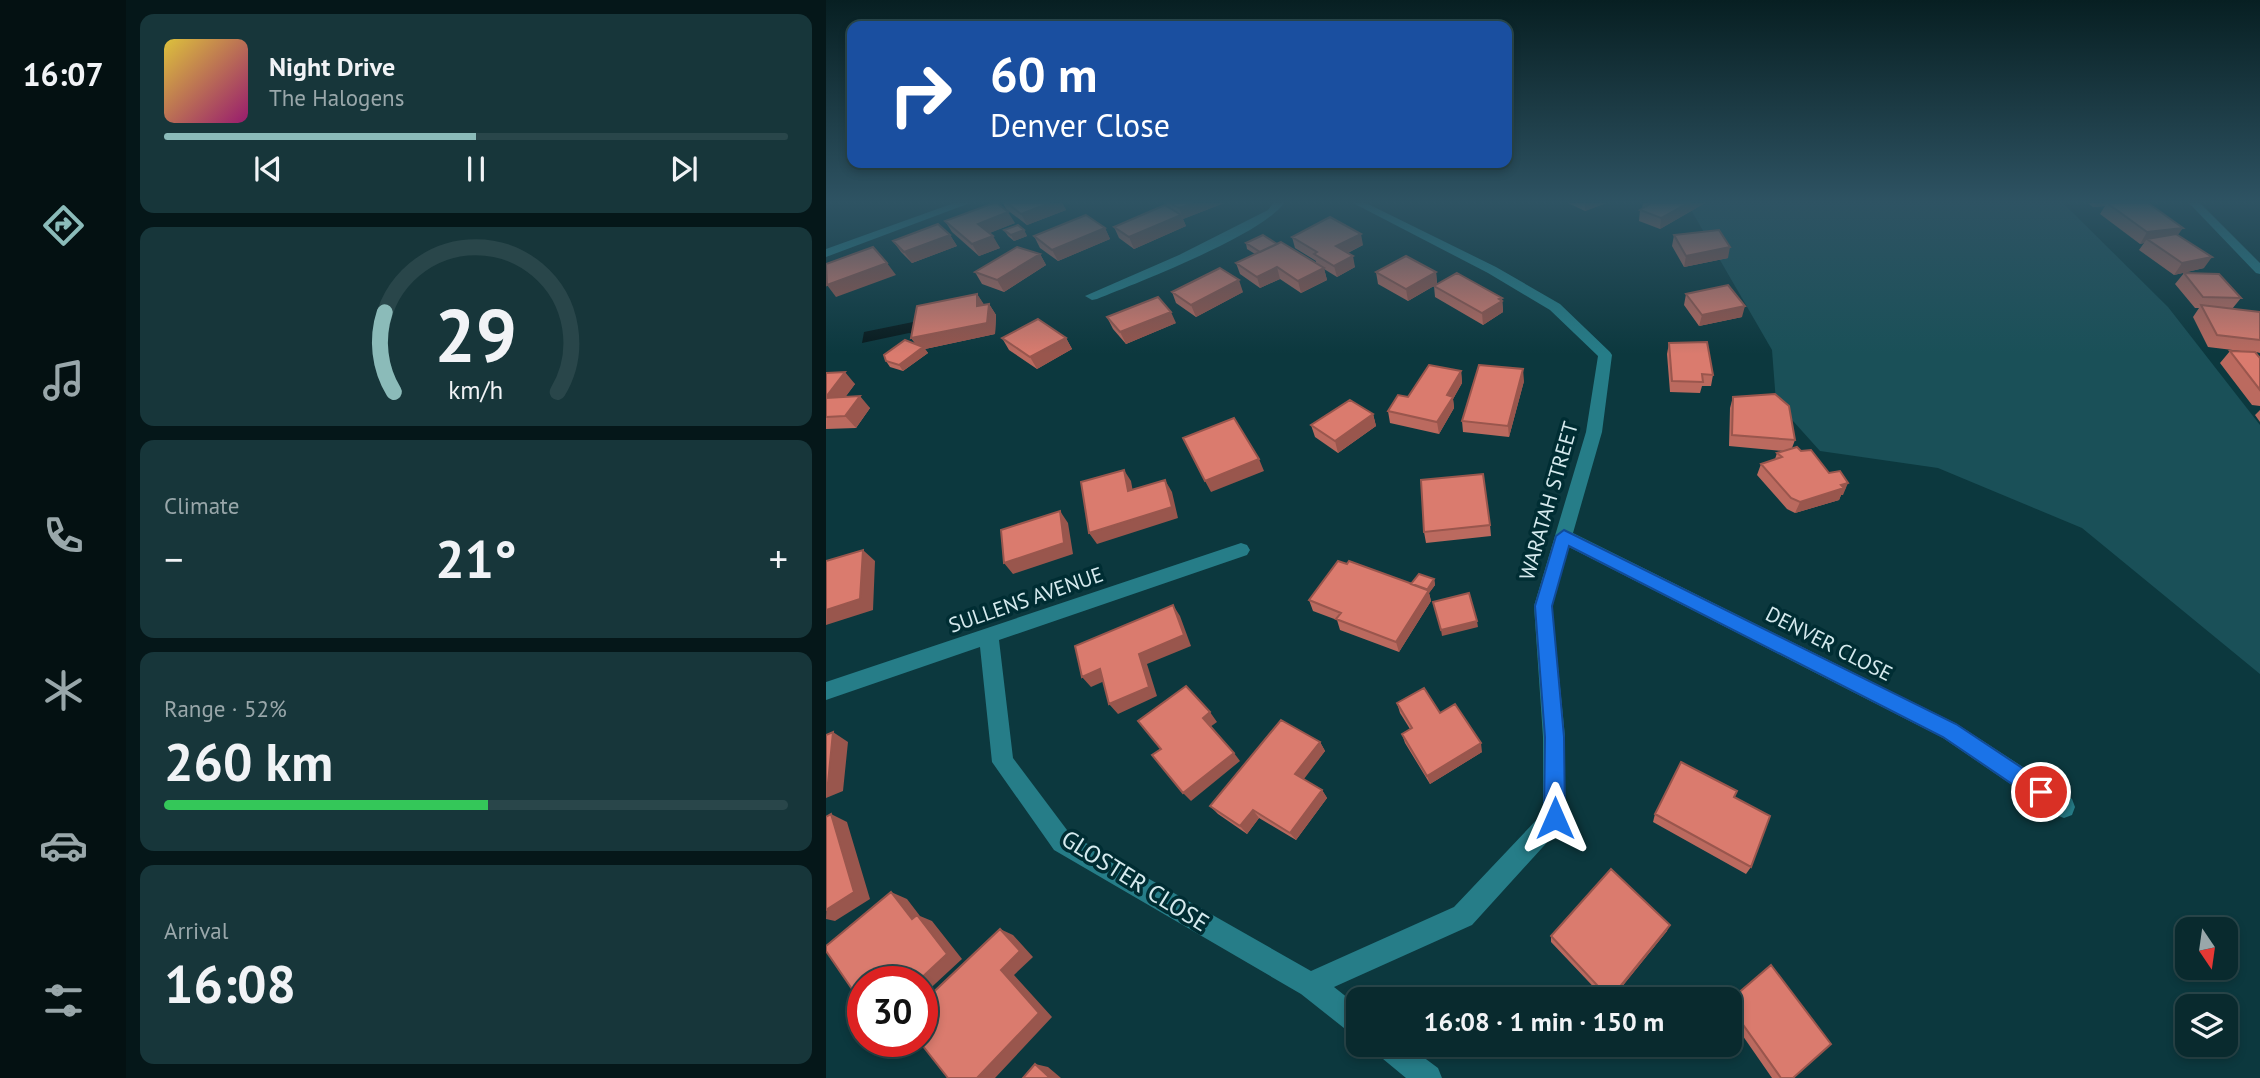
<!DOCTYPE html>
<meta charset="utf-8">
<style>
body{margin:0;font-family:"PT Sans",sans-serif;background:#17363a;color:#f1f3f6;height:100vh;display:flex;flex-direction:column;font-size:26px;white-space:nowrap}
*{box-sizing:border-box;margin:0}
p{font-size:23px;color:#99a7aa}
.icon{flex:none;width:38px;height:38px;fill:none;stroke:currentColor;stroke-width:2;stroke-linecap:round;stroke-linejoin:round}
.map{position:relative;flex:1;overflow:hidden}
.panel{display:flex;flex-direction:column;gap:14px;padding:14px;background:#051719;width:700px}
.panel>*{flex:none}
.top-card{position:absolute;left:21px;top:21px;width:665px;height:147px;border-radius:14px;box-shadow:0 4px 10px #0003,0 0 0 2px #29464a;background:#1a4fa0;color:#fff;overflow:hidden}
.needle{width:46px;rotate:167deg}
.tools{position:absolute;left:1349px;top:917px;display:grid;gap:14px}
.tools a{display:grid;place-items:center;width:63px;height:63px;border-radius:14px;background:#092a2e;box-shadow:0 4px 10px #0003,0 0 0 2px #29464a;font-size:35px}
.speed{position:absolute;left:21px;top:966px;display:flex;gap:14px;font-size:35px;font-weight:700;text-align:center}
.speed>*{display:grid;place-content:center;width:91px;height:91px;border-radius:50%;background:#092a2e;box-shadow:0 4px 10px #0003,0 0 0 2px #29464a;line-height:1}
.speed .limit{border:10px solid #d22;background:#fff;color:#111}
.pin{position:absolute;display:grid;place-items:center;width:60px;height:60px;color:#fff;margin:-30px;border:4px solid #fff;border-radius:50%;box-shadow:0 2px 7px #0007}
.me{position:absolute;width:77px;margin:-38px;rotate:0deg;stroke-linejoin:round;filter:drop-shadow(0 0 5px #0008)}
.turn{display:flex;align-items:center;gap:24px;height:147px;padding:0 28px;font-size:32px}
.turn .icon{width:91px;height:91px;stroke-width:2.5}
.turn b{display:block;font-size:49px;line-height:60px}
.big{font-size:52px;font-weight:700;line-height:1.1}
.panel .widget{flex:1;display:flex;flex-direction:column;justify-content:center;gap:10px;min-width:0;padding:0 24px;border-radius:14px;background:#17363a}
.panel .dial{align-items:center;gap:0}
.dial svg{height:182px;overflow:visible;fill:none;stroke:#29464a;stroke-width:7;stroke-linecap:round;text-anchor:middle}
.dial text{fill:#f1f3f6;stroke:none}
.song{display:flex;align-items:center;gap:21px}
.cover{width:84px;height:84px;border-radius:10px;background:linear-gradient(135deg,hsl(50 70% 55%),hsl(320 70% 35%))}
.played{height:7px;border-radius:4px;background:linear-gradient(90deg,#8bbbb9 50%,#29464a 50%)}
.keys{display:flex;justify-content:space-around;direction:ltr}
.heat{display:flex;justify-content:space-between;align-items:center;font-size:38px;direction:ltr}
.charge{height:10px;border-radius:5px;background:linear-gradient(90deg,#34c759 52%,#29464a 0)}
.trip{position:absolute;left:520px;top:987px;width:396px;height:70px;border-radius:14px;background:#092a2e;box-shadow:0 4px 10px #0003,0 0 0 2px #29464a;font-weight:700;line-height:70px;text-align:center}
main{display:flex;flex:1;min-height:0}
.dock{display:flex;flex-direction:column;width:126px;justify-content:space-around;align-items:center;background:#041112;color:#99a7aa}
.dock .icon{width:49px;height:49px}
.dock .active{color:#8bbbb9}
.dock b{font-size:32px;color:#f1f3f6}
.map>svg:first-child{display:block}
</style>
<main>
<nav class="dock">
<b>16:07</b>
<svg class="icon active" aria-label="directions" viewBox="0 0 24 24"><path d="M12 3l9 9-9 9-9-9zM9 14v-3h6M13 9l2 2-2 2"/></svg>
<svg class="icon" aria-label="music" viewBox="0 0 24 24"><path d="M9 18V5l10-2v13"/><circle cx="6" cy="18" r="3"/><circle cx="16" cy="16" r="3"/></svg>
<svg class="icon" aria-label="phone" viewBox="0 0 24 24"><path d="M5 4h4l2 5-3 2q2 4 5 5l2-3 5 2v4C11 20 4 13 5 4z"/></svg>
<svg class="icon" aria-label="climate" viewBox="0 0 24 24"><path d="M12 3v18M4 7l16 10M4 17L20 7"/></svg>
<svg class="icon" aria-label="car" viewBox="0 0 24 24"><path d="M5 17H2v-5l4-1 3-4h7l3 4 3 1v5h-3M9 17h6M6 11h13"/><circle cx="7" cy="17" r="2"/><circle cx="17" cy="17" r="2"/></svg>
<svg class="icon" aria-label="filters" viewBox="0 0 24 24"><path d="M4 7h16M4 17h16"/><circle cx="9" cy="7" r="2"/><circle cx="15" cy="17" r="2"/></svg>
</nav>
<section class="panel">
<div class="widget">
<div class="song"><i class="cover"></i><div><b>Night Drive</b><p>The Halogens</p></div></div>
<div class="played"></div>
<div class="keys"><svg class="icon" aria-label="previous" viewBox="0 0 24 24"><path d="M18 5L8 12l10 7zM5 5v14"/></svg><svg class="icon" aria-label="pause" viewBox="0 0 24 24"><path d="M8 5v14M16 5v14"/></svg><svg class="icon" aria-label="next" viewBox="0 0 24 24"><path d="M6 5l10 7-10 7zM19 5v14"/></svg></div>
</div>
<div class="widget dial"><svg viewBox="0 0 100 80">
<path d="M14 69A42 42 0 1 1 86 69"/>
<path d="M14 69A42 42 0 0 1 10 34" stroke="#8bbbb9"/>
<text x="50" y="56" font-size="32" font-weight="700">29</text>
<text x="50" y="72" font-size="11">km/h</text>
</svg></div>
<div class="widget"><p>Climate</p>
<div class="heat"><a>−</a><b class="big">21°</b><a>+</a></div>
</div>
<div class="widget"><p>Range · 52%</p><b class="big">260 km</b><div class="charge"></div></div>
<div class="widget"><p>Arrival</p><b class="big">16:08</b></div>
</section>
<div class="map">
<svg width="1434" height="1078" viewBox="0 0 1434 1078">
<rect width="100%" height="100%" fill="#0c383e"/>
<!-- green -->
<path fill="#1a5058" d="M861 203H1237L1342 307 1434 425V674L1256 528 1112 468 994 451 950 402 946 350Z"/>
<!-- water -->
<path fill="#081a1d" d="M92 321 90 334 83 333 36 343 38 332Z"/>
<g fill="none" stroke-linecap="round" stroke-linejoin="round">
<!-- minor -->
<path fill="#267d88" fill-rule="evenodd" d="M128 203H144L0 257V249Z
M447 203H458C436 235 311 283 271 299L266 300 259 296 353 255 442 210Z
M527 203H540L670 267 734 304 784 352 786 355 776 432 747 533 1131 724 1246 799 1249 807 1246 815 1238 818 1230 815 1117 738 743 547 726 606 739 737V818L736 826 646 925 508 987 532 1006V1036L523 1032 475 994 228 850 166 762 154 647 0 700V682L415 543 421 545 424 550 421 555 173 640 187 758 244 834 485 971 628 907 717 813V737L708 606 760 432 772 356 724 310 662 273Z
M1363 203H1374L1434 263V274L1430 273Z
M547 1045H581L612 1068 616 1078H580L551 1054Z"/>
</g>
<!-- wall -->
<path fill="#bb6a5f" d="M177 203H236L240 210 201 225 180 209Z
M340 203H398L357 219 360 226 308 249 293 238 288 227 341 206Z
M742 203H780L759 211Z
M817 203H879L834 229 813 221 814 210 816 209Z
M1262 203H1322L1352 235 1378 268 1348 275 1313 250 1318 243 1314 244 1274 214 1279 206 1267 207Z
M119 221 189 223 163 233 174 248 153 256 126 232Z
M279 228 284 239 232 261 214 248 208 236Z
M178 230H198L201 236 188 241 182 236Z
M124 235 131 246 86 263 75 252 67 241Z
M848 235 902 258 858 267 846 246Z
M466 237 537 245 522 253 529 267 511 277 498 269 501 280 475 293 454 279 434 288 414 274 410 263 429 254 421 249 420 243 451 244 490 264V261L469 248Z
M214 254 220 265 178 292 156 284 149 272Z
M550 272H610L611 284 676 298 677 312 657 325 609 297 608 286 582 301 552 284Z
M1358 273 1415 298 1406 309 1434 312V353L1430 352 1434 358V406L1426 405 1394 363 1404 351 1423 352 1382 347 1367 317 1373 308H1369L1349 284Z
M346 292H417L370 317 350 303Z
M151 294 158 305 163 304 170 315 169 334 99 349 102 353 77 371 64 367 60 361 90 344 85 338Z
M860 294 916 317 873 326 858 305Z
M281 317 350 323 300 344 287 329Z
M176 338H240L246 349 211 369 183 350Z
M843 343 887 375 885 386H876L874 393 844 392 841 354Z
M635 371 636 383 627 399 628 408 613 434 564 423 562 411 582 397Z
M0 373 29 384 19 397 44 408 30 428 0 429Z
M698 381 683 437 637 432 636 421Z
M907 397 969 440 966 448 1017 495H1015L1013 500 969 513 961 509 931 475 935 464 949 459 951 453 958 451 903 446 904 408Z
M1434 410V422L1429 415Z
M547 414 550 426 512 453 489 437 485 425Z
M664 525 665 536 600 543 598 532Z
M608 579 609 585 603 593 605 601 573 652 514 630 511 620 487 611 483 600 586 584Z
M571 703 614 713 656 752 604 784 579 743 576 734 584 729 574 713Z
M494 742 499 751 477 779 496 790 501 798 470 840 433 818 421 834 392 814 384 806Z
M908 797 925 867 920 874 827 822 829 814Z
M841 931 786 999H779L725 942V936Z
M903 1001 967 1078H946L903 1016Z"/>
<!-- shaded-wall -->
<path fill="#99564d" d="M224 203H236L240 210 201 225 195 214Z
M367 203H398L357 219 353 208Z
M759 203H780L759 211Z
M862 203H879L834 229 835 218Z
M1270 203H1281L1279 206 1267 207Z
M182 212 189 223 159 235 152 224Z
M355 215 360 226 308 249 303 237Z
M279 228 284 239 232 261 226 250Z
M1357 228 1349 239H1321L1318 243 1314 244 1321 232Z
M198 230 201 236 188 241 185 235Z
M535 234 537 245 513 257 510 246Z
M124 235 131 246 86 263 78 252Z
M167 236 174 248 153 256 146 244Z
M904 247 902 258 858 267 860 256Z
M214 254 220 265 178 292 171 280Z
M527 256 529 267 511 277 508 266Z
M1386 257 1378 268 1348 275 1356 263Z
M61 263 70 275 10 297 1 285Z
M451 267 454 279 434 288 431 277Z
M498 268 501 280 475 293 472 281Z
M610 272 611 284 582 301 580 289Z
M413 280 417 292 370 317 365 305Z
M151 294 159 306H151Z
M676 298 677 312 657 325 656 313 673 299Z
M163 304 170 315 169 334 99 349 102 353 77 371 73 365 94 350 85 338Z
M919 306 916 317 873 326 876 315Z
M345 312 350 323 300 344 294 332Z
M240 338 246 349 211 369 204 357Z
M697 369 698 381 683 437 682 426Z
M635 371 636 383 627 399 628 408 613 434 611 422 621 395Z
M19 372 29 384 10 410 0 397Z
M34 396 44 408 30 428 19 416Z
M547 414 550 426 512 453 509 441Z
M433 459 438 471 385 492 379 481Z
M298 470 305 481 309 503 302 491Z
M339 480 346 492 352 518 271 544 263 533Z
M1022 483 1017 495H1015L1013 500 969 513 974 502 1015 485Z
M234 511 242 523 247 554 187 574 178 563Z
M37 550 49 561 47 610 0 625V610Z
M608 579 609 585 603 593 605 601 573 652 570 642 598 593Z
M347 605 354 616 365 646 321 664 331 696 292 714 283 704 313 654Z
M651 621 652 627 616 636 615 630Z
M274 669 283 679 265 687 256 677Z
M384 712 391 722 384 727 377 718Z
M7 732 22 742 17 791 0 798V783Z
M494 742 499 751 475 783 469 774Z
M655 743 656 752 604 784 601 776Z
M408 753 414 761 365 801 357 793Z
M496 790 501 798 470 840 464 833Z
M427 810 433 818 421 834 414 826Z
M5 814 21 822 44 899 9 921 0 919Z
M65 892 81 899 94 916 106 921 136 959 96 996V982H91L86 919Z
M844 925 841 931 786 999H784Z
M174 929 187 935 207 957 188 975 226 1017 169 1078H151Z
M209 1064 222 1067 235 1078H224Z"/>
<!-- building -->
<path fill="#da7b6e" stroke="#99564d" stroke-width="2" d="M168 203H171L182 212 152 224 167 236 146 244 119 221Z
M181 203H224L195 214Z
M344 203H367L353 208Z
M825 203H862L835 218 814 210Z
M1281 203H1322L1357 228 1321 232Z
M339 205 355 215 303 237 288 227Z
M260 215 279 228 226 250 208 236Z
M504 217 535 234 510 246 527 256 508 266 488 254 491 252 466 237Z
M112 224 124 235 78 252 67 241Z
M192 225 198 230 185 235 178 230Z
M893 230 904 247 860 256 848 235Z
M1350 234 1386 257 1356 263 1321 239Z
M437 235 451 244 434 252 420 243Z
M455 242 498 268 472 281 451 267 431 277 410 263Z
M47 247 61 263 1 285 0 264Z
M191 247 214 254 171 280 149 272Z
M580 256 610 272 580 289 550 272Z
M394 268 413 280 365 305 346 292Z
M631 273 676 298 673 299 676 301 656 313 608 286Z
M1358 273 1393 274 1415 298 1377 297Z
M902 285 919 306 876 315 860 294Z
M151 294V306L163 304 161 323 85 338 91 306Z
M332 297 345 312 294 332 281 317Z
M1375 305 1434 312V340L1391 335Z
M212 319 240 338 204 357 176 338Z
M79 340 97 347 73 365 60 361 58 355Z
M881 342 887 375 876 374 877 382 846 381 843 343Z
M1404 351 1429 352 1434 358V390Z
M603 365 635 371 621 395 627 397 611 422 562 411 572 395 582 397Z
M653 365 697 369 682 426 636 421Z
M19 372 0 397V373Z
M949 394 963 406 969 440 906 435 907 397Z
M34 396 19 416 0 417V398Z
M524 400 547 414 509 441 485 425Z
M408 418 433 459 379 481 357 438Z
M971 447 975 451 985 450 1003 473 1014 471 1022 483 1015 485 1018 488 974 502 965 498 935 464 956 457 951 453Z
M298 470 302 491 339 480 346 507 263 533 255 482Z
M657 474 664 525 598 532 595 480Z
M234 511 238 543 178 563 175 530Z
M37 550 34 599 0 610V561Z
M512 561 521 564 523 561 603 590 570 642 510 619 515 613 483 600Z
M593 574 608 579 601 590 585 584Z
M643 593 651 621 615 630 607 602Z
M347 605 358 635 313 654 323 687 283 704 274 669 256 677 249 646Z
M360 686 384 712 377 718 408 753 357 793 326 755 335 749 312 721Z
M598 688 614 713 629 704 655 743 601 776 576 734 586 728 571 703Z
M455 720 494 742 469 774 496 790 464 833 427 810 414 826 384 806Z
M7 732 2 783H0V735Z
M855 762 911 791 908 797 944 816 925 867 829 814Z
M5 814 28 892 0 910V817Z
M785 869 844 925 784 999 725 936Z
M65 892 86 919 91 915 121 954 91 982H37V1005L0 951V946Z
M174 929 194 951 175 970 213 1013 151 1078H122L93 1041H96V1003Z
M945 965 1005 1044 967 1078H955L903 1005V1001Z
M209 1064 224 1078H197Z"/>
<!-- sky -->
<linearGradient id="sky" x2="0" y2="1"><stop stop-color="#071f22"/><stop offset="0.57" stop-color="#2e5363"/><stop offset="1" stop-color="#2e5363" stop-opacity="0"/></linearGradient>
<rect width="1434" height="354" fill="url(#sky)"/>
<!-- route -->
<path fill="#1a73e8" stroke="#114b97" stroke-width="2" d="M738 530 1130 724 1222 785 1225 792 1222 799 1215 802 1208 799 1117 737 743 546 726 606 738 737 739 818 736 825 729 828 721 825 718 818 719 737 709 606 730 536Z"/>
<g text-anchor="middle" stroke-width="7" stroke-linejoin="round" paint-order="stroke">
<!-- street labels -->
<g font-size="21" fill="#d5eaee" stroke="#002d33">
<text transform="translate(723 501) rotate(-74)" y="7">WARATAH STREET</text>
<text transform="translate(200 600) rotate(-19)" y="7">SULLENS AVENUE</text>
<text transform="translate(1003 644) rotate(27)" y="7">DENVER CLOSE</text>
</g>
<!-- near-street labels -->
<g font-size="24" fill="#d5eaee" stroke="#002d33">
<text transform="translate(309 881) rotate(32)" y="8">GLOSTER CLOSE</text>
</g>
</g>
</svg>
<div class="tools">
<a><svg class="needle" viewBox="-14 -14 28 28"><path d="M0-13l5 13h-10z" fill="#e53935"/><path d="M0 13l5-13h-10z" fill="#99a7aa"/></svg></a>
<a><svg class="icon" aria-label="layers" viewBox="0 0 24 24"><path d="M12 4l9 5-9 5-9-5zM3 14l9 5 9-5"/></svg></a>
</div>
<div class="speed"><div class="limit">30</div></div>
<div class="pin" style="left:1215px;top:792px;background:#d93025"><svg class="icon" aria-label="arrive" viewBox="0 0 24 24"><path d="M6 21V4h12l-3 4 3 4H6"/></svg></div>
<svg class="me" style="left:729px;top:818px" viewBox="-20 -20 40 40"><path d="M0-17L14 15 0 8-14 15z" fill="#1a73e8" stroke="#fff" stroke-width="4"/></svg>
<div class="trip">16:08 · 1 min · 150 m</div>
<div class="top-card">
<div class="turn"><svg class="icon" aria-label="right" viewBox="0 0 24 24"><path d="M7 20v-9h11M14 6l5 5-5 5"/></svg><div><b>60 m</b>Denver Close</div></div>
</div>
</div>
</main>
